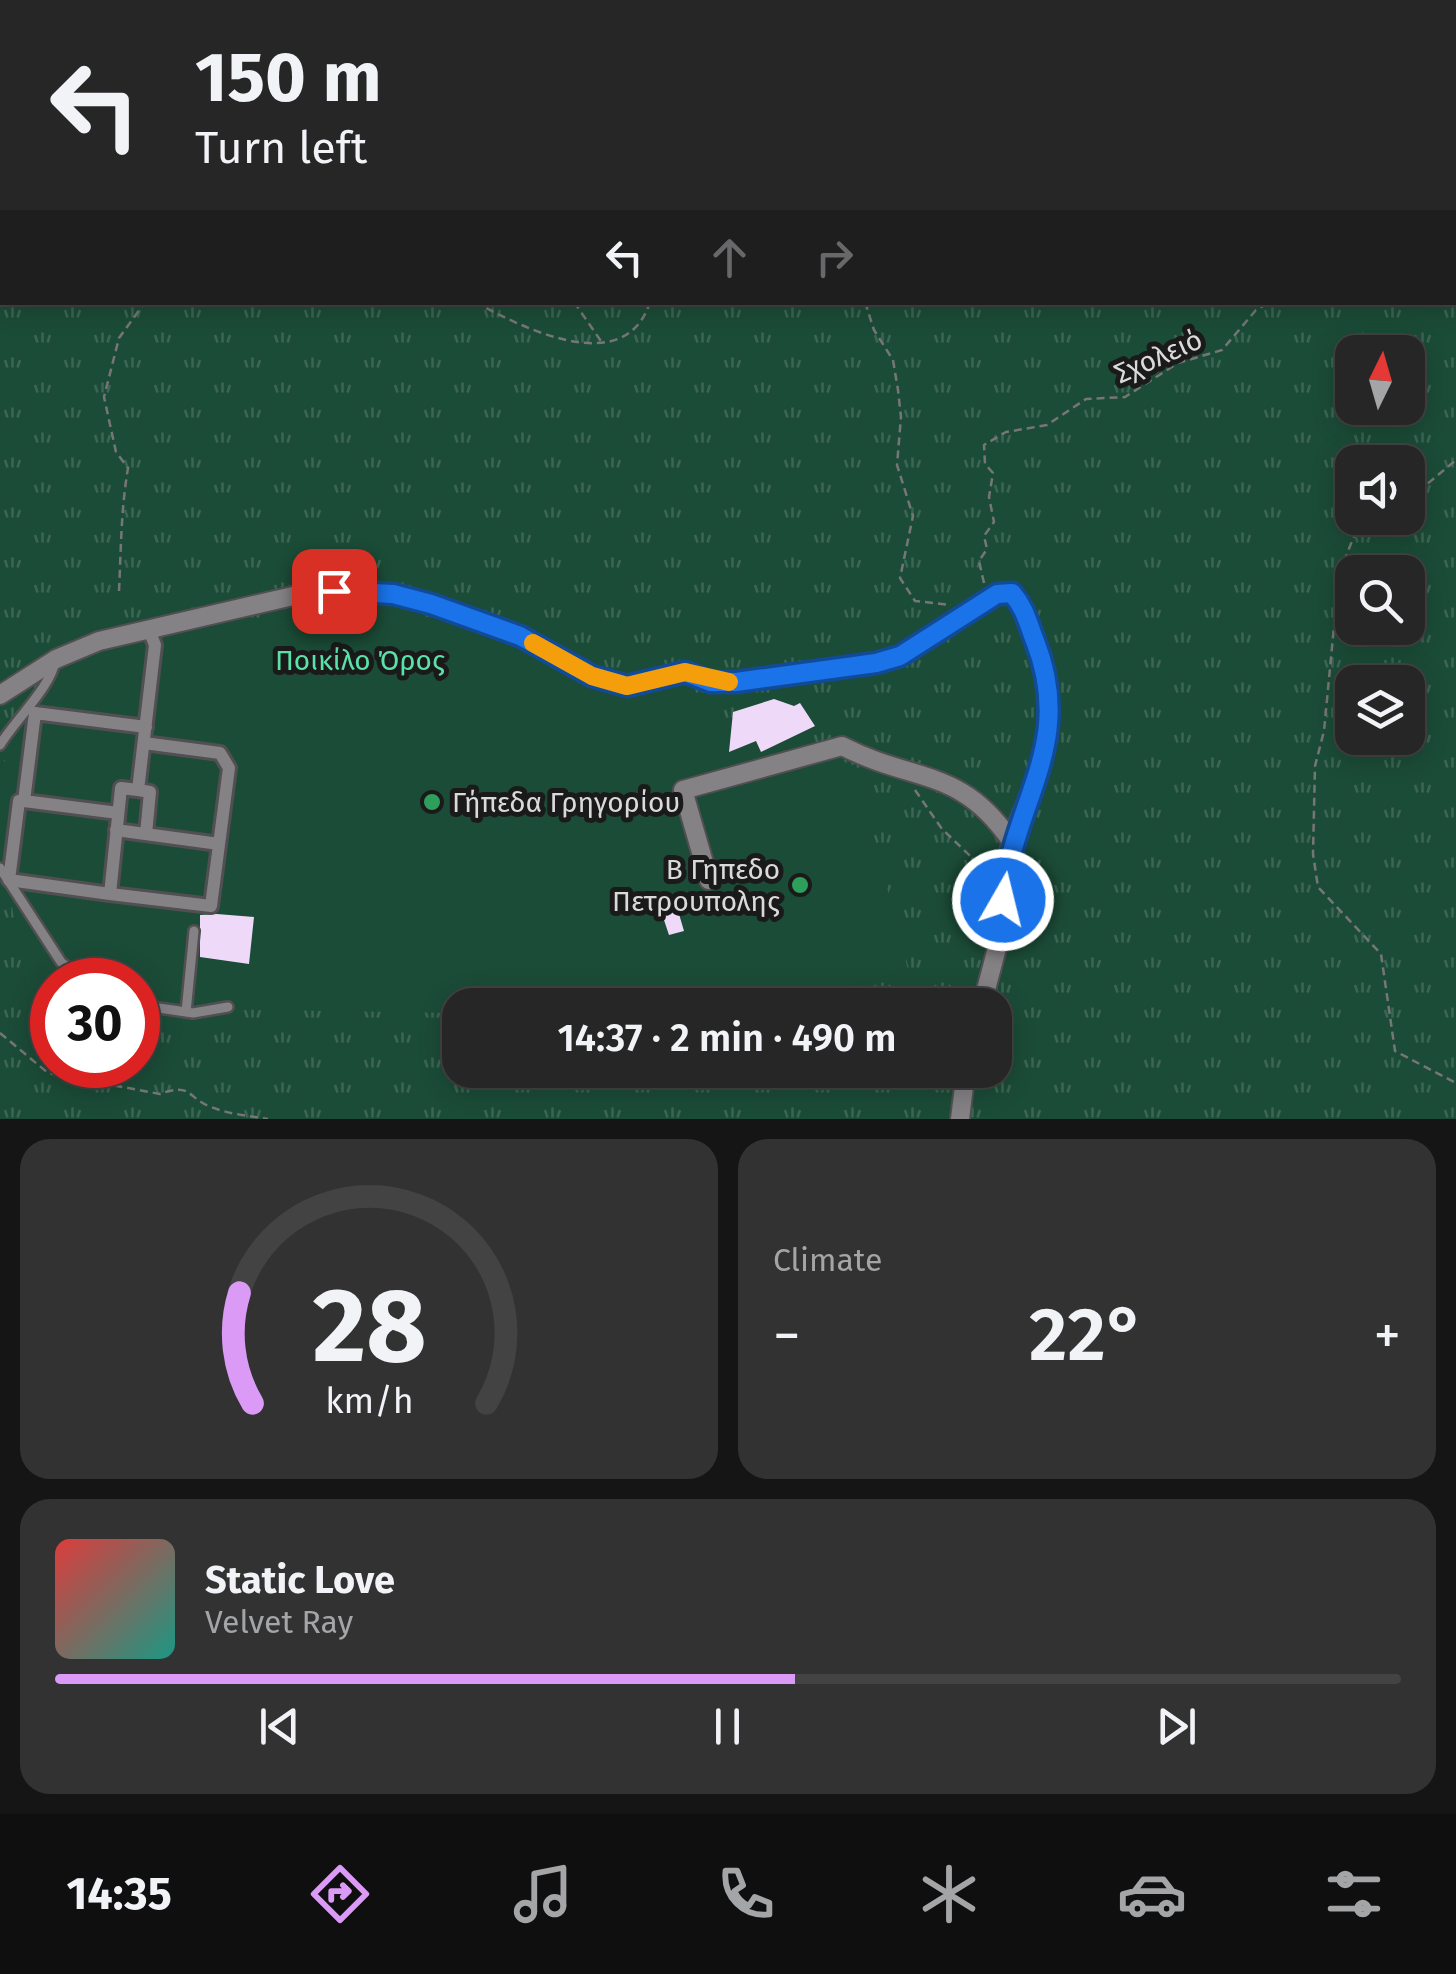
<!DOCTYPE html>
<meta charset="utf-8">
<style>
body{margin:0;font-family:"Fira Sans",sans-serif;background:#333233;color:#f1f3f6;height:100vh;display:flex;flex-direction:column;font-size:38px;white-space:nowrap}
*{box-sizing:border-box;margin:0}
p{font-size:32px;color:#a4a5a7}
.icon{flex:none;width:55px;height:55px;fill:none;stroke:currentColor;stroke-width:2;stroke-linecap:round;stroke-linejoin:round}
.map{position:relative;height:1119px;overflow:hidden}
.panel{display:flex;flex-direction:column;gap:20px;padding:20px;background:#151515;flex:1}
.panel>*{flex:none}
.hud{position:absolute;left:0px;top:0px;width:1458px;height:305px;box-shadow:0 5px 25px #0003,0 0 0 2px #434344;background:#272627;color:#f1f3f6;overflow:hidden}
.needle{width:65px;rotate:5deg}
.buttons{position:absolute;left:1335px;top:335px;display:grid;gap:20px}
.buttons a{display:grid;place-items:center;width:90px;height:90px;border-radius:20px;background:#272627;box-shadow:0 5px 25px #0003,0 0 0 2px #434344;font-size:50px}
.speed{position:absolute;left:30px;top:958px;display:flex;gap:20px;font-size:50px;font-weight:700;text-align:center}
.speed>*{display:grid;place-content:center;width:130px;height:130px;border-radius:50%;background:#272627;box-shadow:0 5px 25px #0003,0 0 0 2px #434344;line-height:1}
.speed .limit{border:15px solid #d22;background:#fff;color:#111}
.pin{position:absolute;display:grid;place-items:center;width:85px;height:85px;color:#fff;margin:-42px;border-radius:20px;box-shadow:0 5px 15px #0006}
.me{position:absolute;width:110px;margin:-55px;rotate:8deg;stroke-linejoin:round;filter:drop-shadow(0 0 8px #0008)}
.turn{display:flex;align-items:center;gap:35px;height:210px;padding:0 30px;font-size:45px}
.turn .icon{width:130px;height:130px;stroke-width:2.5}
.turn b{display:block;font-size:70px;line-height:85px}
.lanes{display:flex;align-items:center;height:95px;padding:0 30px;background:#0003;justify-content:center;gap:50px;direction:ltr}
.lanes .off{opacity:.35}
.big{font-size:75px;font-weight:600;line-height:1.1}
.panel .card{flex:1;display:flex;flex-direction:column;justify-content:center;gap:15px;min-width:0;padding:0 35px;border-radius:30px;background:#333233}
.panel .dial{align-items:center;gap:0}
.dial svg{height:260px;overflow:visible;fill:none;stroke:#434344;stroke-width:7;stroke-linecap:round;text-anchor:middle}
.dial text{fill:#f1f3f6;stroke:none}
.song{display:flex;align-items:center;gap:30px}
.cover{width:120px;height:120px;border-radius:15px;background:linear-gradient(135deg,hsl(0 70% 55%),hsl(170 70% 35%))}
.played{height:10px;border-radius:5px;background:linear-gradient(90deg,#da9af6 55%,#434344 55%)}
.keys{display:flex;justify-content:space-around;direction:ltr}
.heat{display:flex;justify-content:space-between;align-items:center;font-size:55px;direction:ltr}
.panel .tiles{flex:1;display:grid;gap:20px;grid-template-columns:1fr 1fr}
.card:last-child{grid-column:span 2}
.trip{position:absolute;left:442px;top:988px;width:570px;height:100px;border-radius:30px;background:#272627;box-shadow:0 5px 25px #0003,0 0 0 2px #434344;font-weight:600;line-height:100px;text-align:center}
.menu{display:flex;height:160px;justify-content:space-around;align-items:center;background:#100f10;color:#a4a5a7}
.menu .icon{width:70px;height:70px}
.menu .on{color:#da9af6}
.menu b{font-size:45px;color:#f1f3f6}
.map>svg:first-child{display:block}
</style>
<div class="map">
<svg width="1456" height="1119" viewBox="0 0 1456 1119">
<defs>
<pattern id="park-tufts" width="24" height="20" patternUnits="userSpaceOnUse" patternTransform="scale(2.5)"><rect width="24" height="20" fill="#1b4c37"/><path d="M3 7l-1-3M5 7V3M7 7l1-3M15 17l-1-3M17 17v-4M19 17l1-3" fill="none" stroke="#3c6553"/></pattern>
</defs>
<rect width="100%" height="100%" fill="#343234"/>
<!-- park -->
<path fill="url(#park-tufts)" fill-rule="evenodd" d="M172 0H1456V1119H0V45L2 302H1455V2H164ZM1352 352H1408V408H1352ZM1352 462H1408V518H1352ZM1352 572H1408V628H1352ZM1352 682H1408V738H1352ZM52 980H138V1065H52ZM460 1005H995V1070H460Z"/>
<!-- garden -->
<path fill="#1b4c37" d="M384 602 856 766 908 970 781 1005H460V1013L138 1008V980H52V1007L29 1006 0 836V769L62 665 191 630Z"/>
<!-- building -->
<path fill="#efd9f8" d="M774 699 794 706 800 703 815 726 761 752 756 741 729 752 733 712Z
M702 894 706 907 679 914 684 931 669 935 659 905Z
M217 914 254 917 249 964 200 957V915Z"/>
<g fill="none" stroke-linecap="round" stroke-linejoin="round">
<defs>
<path id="service" d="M0 745C15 720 51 687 55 661
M0 868 61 962 84 980
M138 1005 193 1013 228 1007
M186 1012 194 931"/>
<path id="pedestrian" d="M144 743 220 753 229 768 211 906 110 894 121 788 138 790 155 645 149 630
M138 790 150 792 146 834
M24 801H19L9 880 110 894
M118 813 24 801 35 713 146 727
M116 830 219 844"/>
<path id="minor" d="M0 695 56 659 99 641 293 596 334 591 393 594 431 604 520 636 592 676 627 686 685 672 711 682H736L876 663 900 656 997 594 1012 593C1025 608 1028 623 1035 641 1067 721 1040 767 1011 841
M709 880 683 790 842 746C914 783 961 767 1011 841L998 944 982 1005
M960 1119 966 1070"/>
</defs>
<!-- service casing -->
<use href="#service" stroke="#514f51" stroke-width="14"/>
<!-- pedestrian casing -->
<use href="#pedestrian" stroke="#514f51" stroke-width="18"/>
<!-- minor casing -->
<use href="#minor" stroke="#514f51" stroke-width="22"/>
<!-- path -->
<path stroke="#777677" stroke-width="2.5" stroke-dasharray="8 5" stroke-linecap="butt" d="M135 0 136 2
M464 0 465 2
M828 0 832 2
M986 0 987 2
M1261 0 1262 2
M1346 0 1347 2
M661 2 663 0
M1116 2 1117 0
M1455 92H1456
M475 302C523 328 625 380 650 302
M574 302 603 344
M865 302 874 330 893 360 898 390 901 417 897 465 913 516 900 578 915 601 951 605
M1408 500 1456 460
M1381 518 1354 536 1339 574 1324 731 1315 766 1313 854 1318 887 1381 954 1395 1051 1456 1083
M984 583 979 561 987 549 984 536 994 522 989 497 993 473 985 464 984 445 1006 432 1047 425 1086 399 1125 397 1178 363 1222 350 1256 310 1270 302
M119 591C121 549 121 509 128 468L116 452 104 397 119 338 145 302
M915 790 942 829 989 874
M0 1033 48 1073 160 1094C192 1082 187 1098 211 1107 228 1114 250 1116 268 1119"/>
<!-- service -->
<use href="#service" stroke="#858285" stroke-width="9"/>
<!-- pedestrian -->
<use href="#pedestrian" stroke="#858285" stroke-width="12"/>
<!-- minor -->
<use href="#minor" stroke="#858285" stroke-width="18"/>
</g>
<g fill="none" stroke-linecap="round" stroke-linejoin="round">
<defs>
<path id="route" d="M334 591 393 594 431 604 520 636 592 676 627 686 685 672 711 682H736L876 663 900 656 997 594 1012 593C1025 608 1028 623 1035 641 1076 745 1013 800 1003 900"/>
</defs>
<!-- route casing -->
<use href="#route" stroke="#114b97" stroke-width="25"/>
<!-- route -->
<use href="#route" stroke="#1a73e8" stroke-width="18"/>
<!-- slow -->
<path stroke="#f59e0b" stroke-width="18" d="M533 643 592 676 627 686 685 672 729 682"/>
</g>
<!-- markers -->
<g fill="#2e9e5b" stroke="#1b1a1b" stroke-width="4">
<circle cx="432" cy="802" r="10"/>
<circle cx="800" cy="885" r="10"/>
</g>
<g text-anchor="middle" stroke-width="10" stroke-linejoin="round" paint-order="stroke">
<!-- street labels -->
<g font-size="28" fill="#dbdadb" stroke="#1b1a1b">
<text transform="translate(1158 356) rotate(-24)" y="10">Σχολειό</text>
</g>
<!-- park labels -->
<g font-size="28" fill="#59e2a7" stroke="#1b1a1b">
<text x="360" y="670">Ποικίλο Όρος</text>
</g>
<!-- poi labels -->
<g font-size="28" fill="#dbdadb" stroke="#1b1a1b" text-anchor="start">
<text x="452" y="812">Γήπεδα Γρηγορίου</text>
<text x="780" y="879" text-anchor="end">Β Γηπεδο<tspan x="780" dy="32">Πετρουπολης</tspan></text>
</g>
</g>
</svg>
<div class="buttons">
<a><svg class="needle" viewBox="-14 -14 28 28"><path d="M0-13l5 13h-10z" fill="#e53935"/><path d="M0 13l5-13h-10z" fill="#a4a5a7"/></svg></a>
<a><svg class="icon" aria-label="sound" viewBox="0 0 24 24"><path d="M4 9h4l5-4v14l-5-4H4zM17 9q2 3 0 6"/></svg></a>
<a><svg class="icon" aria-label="search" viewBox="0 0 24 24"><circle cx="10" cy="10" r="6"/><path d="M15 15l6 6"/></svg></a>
<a><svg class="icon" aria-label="layers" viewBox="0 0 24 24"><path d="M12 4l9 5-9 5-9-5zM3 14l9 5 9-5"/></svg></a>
</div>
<div class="speed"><div class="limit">30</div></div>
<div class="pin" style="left:334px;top:591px;background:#d93025"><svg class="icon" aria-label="arrive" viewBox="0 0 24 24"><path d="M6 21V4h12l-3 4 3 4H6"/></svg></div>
<svg class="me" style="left:1003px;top:900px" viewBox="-20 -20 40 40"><circle r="17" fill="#1a73e8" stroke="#fff" stroke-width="3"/><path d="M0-11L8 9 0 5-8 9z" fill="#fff"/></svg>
<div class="trip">14:37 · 2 min · 490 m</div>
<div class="hud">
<div class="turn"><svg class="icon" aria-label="left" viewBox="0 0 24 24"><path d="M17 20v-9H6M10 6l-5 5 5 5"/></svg><div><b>150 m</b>Turn left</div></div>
<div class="lanes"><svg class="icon" aria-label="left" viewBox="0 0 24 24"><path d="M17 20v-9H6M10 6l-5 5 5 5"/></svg><svg class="icon off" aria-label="ahead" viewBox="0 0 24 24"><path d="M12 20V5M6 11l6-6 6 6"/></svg><svg class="icon off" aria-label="right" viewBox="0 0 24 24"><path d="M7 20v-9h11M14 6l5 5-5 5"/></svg></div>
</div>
</div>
<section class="panel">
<div class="tiles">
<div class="card dial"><svg viewBox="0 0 100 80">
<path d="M14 69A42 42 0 1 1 86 69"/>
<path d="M14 69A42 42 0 0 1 10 35" stroke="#da9af6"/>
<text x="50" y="56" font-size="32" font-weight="700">28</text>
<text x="50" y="72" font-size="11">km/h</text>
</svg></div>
<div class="card"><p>Climate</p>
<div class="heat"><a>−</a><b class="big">22°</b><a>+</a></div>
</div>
<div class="card">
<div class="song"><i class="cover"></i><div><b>Static Love</b><p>Velvet Ray</p></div></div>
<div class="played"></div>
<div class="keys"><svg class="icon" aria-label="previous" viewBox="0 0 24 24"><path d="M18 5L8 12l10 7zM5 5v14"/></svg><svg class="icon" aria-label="pause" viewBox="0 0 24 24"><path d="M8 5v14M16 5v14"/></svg><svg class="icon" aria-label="next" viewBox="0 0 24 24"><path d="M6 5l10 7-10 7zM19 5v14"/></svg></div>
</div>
</div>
</section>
<nav class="menu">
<b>14:35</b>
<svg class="icon on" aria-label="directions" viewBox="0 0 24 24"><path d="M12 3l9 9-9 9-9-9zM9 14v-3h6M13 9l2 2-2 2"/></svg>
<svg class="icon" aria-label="music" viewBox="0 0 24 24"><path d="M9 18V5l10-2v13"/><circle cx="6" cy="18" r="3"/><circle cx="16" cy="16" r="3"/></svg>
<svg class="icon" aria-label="phone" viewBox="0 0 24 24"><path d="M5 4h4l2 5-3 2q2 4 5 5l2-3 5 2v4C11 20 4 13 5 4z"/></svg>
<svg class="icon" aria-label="climate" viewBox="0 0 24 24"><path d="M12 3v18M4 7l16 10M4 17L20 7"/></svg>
<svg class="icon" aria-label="car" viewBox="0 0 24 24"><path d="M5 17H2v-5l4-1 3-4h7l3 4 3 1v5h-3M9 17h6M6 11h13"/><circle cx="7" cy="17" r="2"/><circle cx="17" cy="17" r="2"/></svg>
<svg class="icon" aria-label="filters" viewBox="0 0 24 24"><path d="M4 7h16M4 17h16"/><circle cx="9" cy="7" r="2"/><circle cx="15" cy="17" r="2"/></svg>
</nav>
